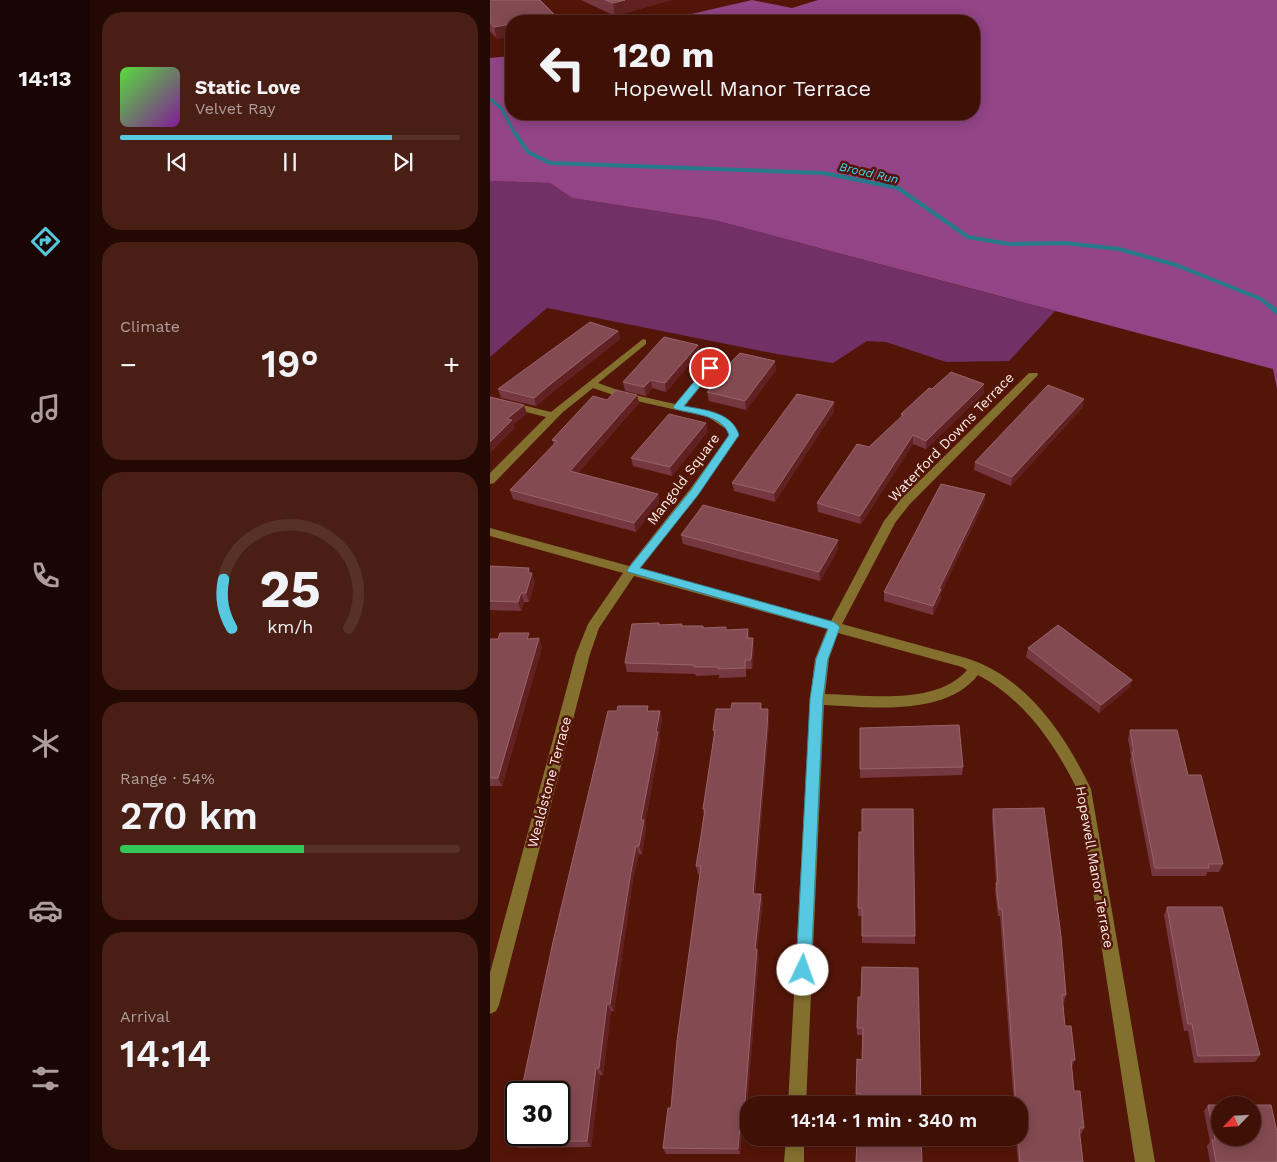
<!DOCTYPE html>
<meta charset="utf-8">
<style>
body{margin:0;font-family:"Work Sans",sans-serif;background:#491e14;color:#f1f3f6;height:100vh;display:flex;flex-direction:column;font-size:19px;white-space:nowrap}
*{box-sizing:border-box;margin:0}
p{font-size:16px;color:#ad9d9b}
.icon{flex:none;width:28px;height:28px;fill:none;stroke:currentColor;stroke-width:2;stroke-linecap:round;stroke-linejoin:round}
.map{position:relative;flex:1;overflow:hidden}
.details{display:flex;flex-direction:column;gap:12px;padding:12px;background:#220903;width:400px}
.details>*{flex:none}
.guide{position:absolute;left:15px;top:15px;width:475px;height:105px;border-radius:20px;box-shadow:0 2px 12px #0003,0 0 0 1px #573028;background:#3e1006;color:#f1f3f6;overflow:hidden}
.needle{width:32px;rotate:245deg}
.tools{position:absolute;left:721px;top:1096px;display:grid;gap:10px}
.tools a{display:grid;place-items:center;width:50px;height:50px;border-radius:50%;background:#3e1006;box-shadow:0 2px 12px #0003,0 0 0 1px #573028;font-size:25px}
.speed{position:absolute;left:15px;top:1081px;display:flex;gap:10px;font-size:25px;font-weight:700;text-align:center}
.speed>*{display:grid;place-content:center;width:65px;height:65px;border-radius:50%;background:#3e1006;box-shadow:0 2px 12px #0003,0 0 0 1px #573028;line-height:1}
.speed .limit{border:2px solid #111;border-radius:8px;background:#fff;color:#111}
.pin{position:absolute;display:grid;place-items:center;width:42px;height:42px;color:#fff;margin:-21px;border:2px solid #fff;border-radius:50%;box-shadow:0 1px 5px #0007}
.me{position:absolute;width:55px;margin:-28px;rotate:3deg;stroke-linejoin:round;filter:drop-shadow(0 0 4px #0008)}
.turn{display:flex;align-items:center;gap:18px;height:105px;padding:0 25px;font-size:22px}
.turn .icon{width:65px;height:65px;stroke-width:2.5}
.turn b{display:block;font-size:35px;line-height:42px}
.big{font-size:38px;font-weight:600;line-height:1.1}
.details .widget{flex:1;display:flex;flex-direction:column;justify-content:center;gap:8px;min-width:0;padding:0 18px;border-radius:20px;background:#491e14}
.details .dial{align-items:center;gap:0}
.dial svg{height:130px;overflow:visible;fill:none;stroke:#573028;stroke-width:7;stroke-linecap:round;text-anchor:middle}
.dial text{fill:#f1f3f6;stroke:none}
.song{display:flex;align-items:center;gap:15px}
.cover{width:60px;height:60px;border-radius:8px;background:linear-gradient(135deg,hsl(110 70% 55%),hsl(290 70% 35%))}
.played{height:5px;border-radius:2px;background:linear-gradient(90deg,#56c9e1 80%,#573028 80%)}
.keys{display:flex;justify-content:space-around;direction:ltr}
.heat{display:flex;justify-content:space-between;align-items:center;font-size:28px;direction:ltr}
.charge{height:8px;border-radius:4px;background:linear-gradient(90deg,#34c759 54%,#573028 0)}
.trip{position:absolute;left:250px;top:1096px;width:288px;height:50px;border-radius:20px;background:#3e1006;box-shadow:0 2px 12px #0003,0 0 0 1px #573028;font-weight:600;line-height:50px;text-align:center}
main{display:flex;flex:1;min-height:0}
.tabs{display:flex;flex-direction:column;width:90px;justify-content:space-around;align-items:center;background:#190602;color:#ad9d9b}
.tabs .icon{width:35px;height:35px}
.tabs .active{color:#56c9e1}
.tabs b{font-size:22px;color:#f1f3f6}
.map>svg:first-child{display:block}
</style>
<main>
<nav class="tabs">
<b>14:13</b>
<svg class="icon active" aria-label="directions" viewBox="0 0 24 24"><path d="M12 3l9 9-9 9-9-9zM9 14v-3h6M13 9l2 2-2 2"/></svg>
<svg class="icon" aria-label="music" viewBox="0 0 24 24"><path d="M9 18V5l10-2v13"/><circle cx="6" cy="18" r="3"/><circle cx="16" cy="16" r="3"/></svg>
<svg class="icon" aria-label="phone" viewBox="0 0 24 24"><path d="M5 4h4l2 5-3 2q2 4 5 5l2-3 5 2v4C11 20 4 13 5 4z"/></svg>
<svg class="icon" aria-label="climate" viewBox="0 0 24 24"><path d="M12 3v18M4 7l16 10M4 17L20 7"/></svg>
<svg class="icon" aria-label="car" viewBox="0 0 24 24"><path d="M5 17H2v-5l4-1 3-4h7l3 4 3 1v5h-3M9 17h6M6 11h13"/><circle cx="7" cy="17" r="2"/><circle cx="17" cy="17" r="2"/></svg>
<svg class="icon" aria-label="filters" viewBox="0 0 24 24"><path d="M4 7h16M4 17h16"/><circle cx="9" cy="7" r="2"/><circle cx="15" cy="17" r="2"/></svg>
</nav>
<section class="details">
<div class="widget">
<div class="song"><i class="cover"></i><div><b>Static Love</b><p>Velvet Ray</p></div></div>
<div class="played"></div>
<div class="keys"><svg class="icon" aria-label="previous" viewBox="0 0 24 24"><path d="M18 5L8 12l10 7zM5 5v14"/></svg><svg class="icon" aria-label="pause" viewBox="0 0 24 24"><path d="M8 5v14M16 5v14"/></svg><svg class="icon" aria-label="next" viewBox="0 0 24 24"><path d="M6 5l10 7-10 7zM19 5v14"/></svg></div>
</div>
<div class="widget"><p>Climate</p>
<div class="heat"><a>−</a><b class="big">19°</b><a>+</a></div>
</div>
<div class="widget dial"><svg viewBox="0 0 100 80">
<path d="M14 69A42 42 0 1 1 86 69"/>
<path d="M14 69A42 42 0 0 1 9 39" stroke="#56c9e1"/>
<text x="50" y="56" font-size="32" font-weight="700">25</text>
<text x="50" y="72" font-size="11">km/h</text>
</svg></div>
<div class="widget"><p>Range · 54%</p><b class="big">270 km</b><div class="charge"></div></div>
<div class="widget"><p>Arrival</p><b class="big">14:14</b></div>
</section>
<div class="map">
<svg width="787" height="1162" viewBox="0 0 787 1162">
<rect width="100%" height="100%" fill="#531508"/>
<!-- green -->
<path fill="#713167" d="M0 181 60 183 82 198 224 220 565 311 519 361 456 362 396 342 377 341 343 363 287 354 57 308 0 357Z"/>
<!-- forest -->
<path fill="#924486" d="M262 0 302 8 328 0H787V389L783 369 224 220 82 198 60 183 0 181V58L21 56V114H484V21H171Z"/>
<g fill="none" stroke-linecap="round" stroke-linejoin="round">
<!-- stream-far2 -->
<path stroke="#257989" stroke-width="3" d="M0 99 12 109 26 136"/>
<!-- stream-far1 -->
<path stroke="#257989" stroke-width="4" d="M26 134 38 152 60 163 333 173 408 188 478 237 519 244 575 243 629 249 686 265 771 299 782 308"/>
<!-- stream -->
<path stroke="#257989" stroke-width="5" d="M780 306 787 312"/>
<!-- minor -->
<path fill="#83702f" fill-rule="evenodd" d="M153 339 156 340V344L108 383 136 393 185 404 228 353H234V357L195 406C215 410 241 413 249 435L208 495 150 569 341 621 394 521 411 499 539 373H547L548 375 419 505 405 523 352 624 476 658C537 677 575 735 601 789L665 1162H645L587 789C564 743 535 700 488 675 455 717 381 707 334 705L316 1105H298L320 699 325 659 337 629 144 576 109 628 100 654 9 1005 6 1011 0 1014V973L86 654 98 624 133 573 0 536V528L139 566 200 489 239 435 236 429 218 417 129 397 103 388 73 412 4 483 0 484V473L56 417 0 403V397L61 412ZM348 633 472 667 477 670C446 706 378 695 335 694L339 659Z
M296 1138H314V1162H294Z"/>
</g>
<!-- wall -->
<path fill="#753740" d="M0 0 7 39 0 31Z
M91 0H181L125 16Z
M128 331 130 339 64 391 46 406 11 398 8 389Z
M208 345 209 353 176 392 162 388 156 396 135 391 133 382Z
M286 370 256 410 219 401 217 392Z
M494 384V393L436 449 423 444 371 524 328 512 327 503 379 447 411 418V414L442 389Z
M147 395 149 403 88 473 168 494 169 503 146 532 23 499 20 490 64 445 62 440 117 400Z
M593 407 521 486 484 470 485 462Z
M344 411 285 502 244 491 242 483Z
M218 431 182 476 143 466 141 458Z
M495 494 494 503 451 593V598L443 615 394 601V592Z
M191 535 348 540V549L330 581 193 544Z
M0 566 39 568 45 582 39 602H34L31 611 0 610Z
M169 623 170 625 192 624V626H213L214 628 237 630 258 629 259 638 264 647 262 669H256V677L229 678V675L206 676 205 674 137 672 135 663Z
M49 638 52 647 12 786H0V639Z
M538 648 642 680 639 688 609 713 536 657Z
M271 703 272 709 279 717 278 737 265 894 273 902 267 949 269 956 256 1120H253L250 1154H176L173 1148 181 1108 210 874H208L206 866 210 842 214 815 213 809 224 735 223 730 241 709Z
M159 711H170L172 719 169 736 170 741 155 824 156 828 152 854H149L143 880 124 1011H121L113 1075H110L101 1147 28 1148 23 1142Z
M370 728 473 767 472 775 370 778Z
M640 730 698 775 733 864 729 872H717L716 876H662L640 760 641 756 638 739Z
M503 809 576 995 574 1002H573L575 1026 585 1060 582 1066 584 1091 594 1128 591 1134H590L593 1162H528L526 1138H529V1105H524L510 916H508L505 890 506 884 502 817Z
M369 832 425 936V944L372 943V916H368V908Z
M677 907 770 1055 765 1062 704 1063 698 1031H694L674 915Z
M428 968 371 1100H367L366 1094 372 1060 373 1035H367V1028L371 997Z
M718 1105 787 1162H720L717 1146 720 1142 714 1111Z"/>
<!-- shaded-wall -->
<path fill="#612122" d="M135 0H181L125 16 123 3Z
M66 16 68 21H35Z
M21 24V37L7 39 4 27Z
M128 331 130 339 64 391 46 406 44 398 62 383Z
M208 345 209 353 176 392 175 383Z
M285 361 286 370 256 410 255 401Z
M161 380 162 388 156 396 154 387Z
M494 384V393L436 449V441Z
M147 395 149 403 82 480 80 471Z
M594 399 593 407 521 486 522 477Z
M344 402V411L285 502 284 493Z
M34 405 37 414 24 424 25 428 0 453V442L17 419Z
M216 423 218 431 182 476 180 467Z
M423 435V444L371 524 370 516Z
M168 494 169 503 146 532 144 523Z
M495 494 494 503 451 593V598L443 615V606L449 589Z
M348 540V549L330 581 329 572Z
M39 568 42 575V573L45 582 39 602 36 593 38 573Z
M31 593 34 602 31 611 28 602Z
M49 638 52 647 12 786 8 778Z
M263 638 264 647 262 669 261 660Z
M642 680 639 688 609 713 611 705Z
M278 709 279 717 278 737 264 902 263 894Z
M170 711 172 719 169 736 170 741 155 824 156 828 152 854 149 846 151 820Z
M146 846 149 854 143 880 124 1011 120 1004 141 872Z
M271 894 273 902 266 956 265 949Z
M267 949 269 956 256 1120 254 1114Z
M117 1004 121 1011 113 1075 109 1068Z
M106 1068 110 1075 101 1147 97 1141Z
M251 1114 253 1120 250 1154 248 1149Z"/>
<!-- building -->
<path fill="#844a52" stroke="#97646a" fill-rule="evenodd" d="M0 0H50L66 16 35 21H21V24L4 27 0 22Z
M115 0H135L123 3Z
M100 322 128 331 62 383 44 398 8 389Z
M174 337 208 345 175 383 161 380 154 387 133 382Z
M250 353 285 361 255 401 217 392 241 362Z
M461 372 494 384 436 441 423 435 370 516 327 503 367 444 379 447 413 415 411 414 439 388 442 389Z
M558 385 594 399 522 477 485 462Z
M126 390 147 395 80 471 168 494 144 523 20 490 67 441 62 440 103 396 117 400Z
M307 394 344 402 284 493 242 483Z
M0 397 34 405 17 419 22 420 0 442Z
M179 414 216 423 180 467 141 458Z
M451 484 495 494 449 589H451L443 606 394 592Z
M213 505 348 540 329 572 191 535Z
M0 566 39 568 38 573H42L36 593H31L28 602 0 601Z
M169 623V625L192 624 191 626H213V628L236 627V630L258 629 257 638H263L261 660H255V668L228 669V667H204V665L135 663 142 624Z
M568 625 642 680 611 705 538 648Z
M10 633H39L37 639 49 638 8 778H0V639H8Z
M242 703H271L270 709H278L277 728 263 894H271L265 949H267L254 1114H251L248 1149 173 1148 178 1108H181L187 1041 211 866H206L210 842 215 809H213L225 730H223L226 709H241Z
M128 706H158L157 711H170L166 732H168L151 820H154L149 846H146L141 872 120 1004H117L109 1068H106L97 1141 23 1142 26 1124V1135H69V1092H31L63 942 118 711H127Z
M469 725 473 767 370 769V728Z
M640 730H687L698 775H711L733 864H718L719 868H665L642 752H644Z
M554 808 571 936 576 995H572L575 1026H581L585 1060H581L584 1091H590L594 1128H589L593 1162H530L528 1138 529 1105H526L512 909H509L506 883H508L503 809Z
M372 809H423L425 936H372V908H368L369 832H372Z
M677 907H732L770 1055 708 1056 702 1024H698Z
M372 967 428 968 431 1105H371V1093L366 1094 367 1059 372 1060 373 1028H367L368 997H371Z
M718 1105H781L787 1132V1162H726L722 1140H725ZM730 1105H762V1138H730Z
M367 1138H431L432 1162H366Z"/>
<!-- route -->
<path fill="#56c9e1" stroke="#388392" d="M220 365 225 368 194 406C215 410 242 412 249 435L208 495 150 568 344 622 350 627 338 659 333 699 321 970 319 975 313 977 308 975 306 970 320 699 326 659 338 629 138 572 137 570 201 490 239 435C233 415 202 414 185 409L183 407 217 366Z"/>
<g text-anchor="middle" stroke-width="5" stroke-linejoin="round" paint-order="stroke">
<!-- far-water labels -->
<g font-size="12" font-style="italic" fill="#3cdcfa" stroke="#531508">
<text transform="translate(379 173) rotate(13)" y="4">Broad Run</text>
</g>
<!-- street labels -->
<g font-size="14" fill="#fdede9" stroke="#531508">
<text transform="translate(461 437) rotate(-46)" y="5">Waterford Downs Terrace</text>
<text transform="translate(193 479) rotate(-53)" y="5">Mangold Square</text>
<text transform="translate(59 782) rotate(-75)" y="5">Wealdstone Terrace</text>
<text transform="translate(605 867) rotate(80)" y="5">Hopewell Manor Terrace</text>
</g>
</g>
</svg>
<div class="tools">
<a><svg class="needle" viewBox="-14 -14 28 28"><path d="M0-13l5 13h-10z" fill="#e53935"/><path d="M0 13l5-13h-10z" fill="#ad9d9b"/></svg></a>
</div>
<div class="speed"><div class="limit">30</div></div>
<div class="pin" style="left:220px;top:368px;background:#d93025"><svg class="icon" aria-label="arrive" viewBox="0 0 24 24"><path d="M6 21V4h12l-3 4 3 4H6"/></svg></div>
<svg class="me" style="left:313px;top:970px" viewBox="-20 -20 40 40"><circle r="19" fill="#fff"/><path d="M0-13L10 11 0 6-10 11z" fill="#56c9e1"/></svg>
<div class="trip">14:14 · 1 min · 340 m</div>
<div class="guide">
<div class="turn"><svg class="icon" aria-label="left" viewBox="0 0 24 24"><path d="M17 20v-9H6M10 6l-5 5 5 5"/></svg><div><b>120 m</b>Hopewell Manor Terrace</div></div>
</div>
</div>
</main>
